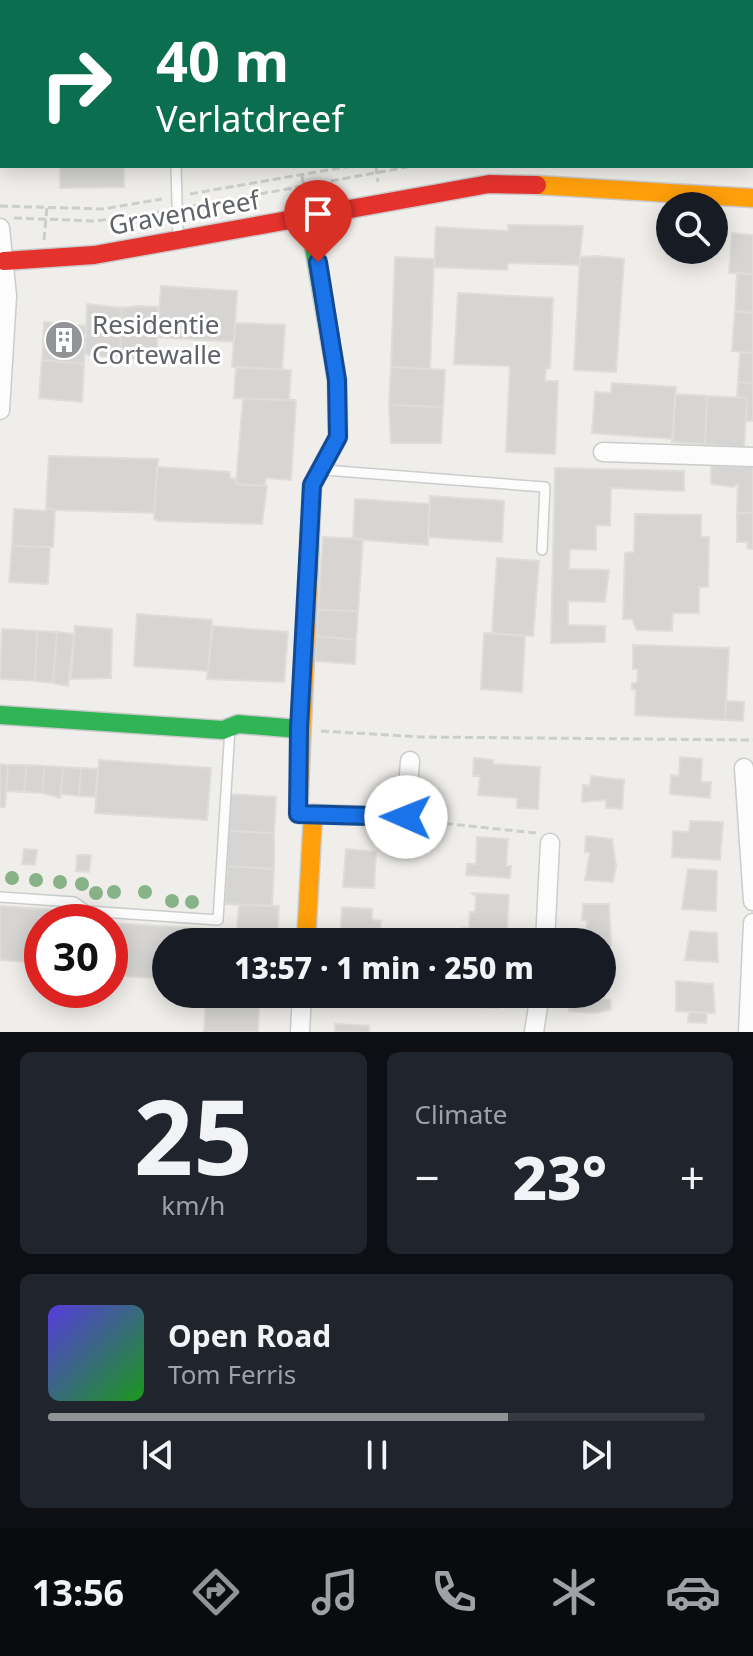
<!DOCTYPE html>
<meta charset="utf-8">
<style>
body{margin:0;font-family:"Noto Sans",sans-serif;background:#20242c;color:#f1f3f6;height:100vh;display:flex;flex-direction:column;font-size:30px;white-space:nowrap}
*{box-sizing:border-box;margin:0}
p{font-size:26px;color:#9ea1a6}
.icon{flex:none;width:44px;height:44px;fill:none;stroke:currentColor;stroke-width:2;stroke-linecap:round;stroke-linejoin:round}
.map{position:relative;height:1032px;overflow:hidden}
.drawer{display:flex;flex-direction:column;gap:20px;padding:20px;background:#0d0f14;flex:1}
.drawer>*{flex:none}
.top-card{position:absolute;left:0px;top:0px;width:754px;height:168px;box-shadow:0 4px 20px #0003;background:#0b6e4f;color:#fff;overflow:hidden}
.buttons{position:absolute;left:656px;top:192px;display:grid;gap:16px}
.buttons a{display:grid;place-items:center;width:72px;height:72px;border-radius:50%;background:#171b24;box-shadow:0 4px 20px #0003;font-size:40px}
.speed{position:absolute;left:24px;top:904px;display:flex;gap:16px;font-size:40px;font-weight:700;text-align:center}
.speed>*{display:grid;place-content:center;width:104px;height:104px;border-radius:50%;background:#171b24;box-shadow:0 4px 20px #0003;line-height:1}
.speed .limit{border:12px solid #d22;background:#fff;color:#111}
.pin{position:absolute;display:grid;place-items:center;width:68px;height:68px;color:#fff;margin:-82px -34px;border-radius:50% 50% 50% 0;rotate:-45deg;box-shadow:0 0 8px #0007}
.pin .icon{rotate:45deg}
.me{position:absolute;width:88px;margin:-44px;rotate:271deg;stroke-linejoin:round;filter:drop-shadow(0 0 6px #0008)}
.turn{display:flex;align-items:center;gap:28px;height:168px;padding:0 24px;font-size:36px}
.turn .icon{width:104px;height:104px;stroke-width:2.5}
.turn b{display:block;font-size:56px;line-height:68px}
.big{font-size:60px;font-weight:800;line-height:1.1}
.drawer .tile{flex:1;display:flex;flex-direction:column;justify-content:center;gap:12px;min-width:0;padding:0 28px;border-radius:12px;background:#20242c}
.drawer .dial{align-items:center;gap:0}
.dial b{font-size:104px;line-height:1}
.song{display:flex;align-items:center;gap:24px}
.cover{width:96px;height:96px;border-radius:12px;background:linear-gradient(135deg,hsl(250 70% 55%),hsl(120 70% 35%))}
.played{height:8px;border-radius:4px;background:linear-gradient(90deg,#919496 70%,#363941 70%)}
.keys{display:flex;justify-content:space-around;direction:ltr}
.heat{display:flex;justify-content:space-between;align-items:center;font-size:44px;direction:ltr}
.drawer .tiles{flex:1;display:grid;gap:20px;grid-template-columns:1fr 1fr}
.tile:last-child{grid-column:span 2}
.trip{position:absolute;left:152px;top:928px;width:464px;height:80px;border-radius:40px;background:#171b24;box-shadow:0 4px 20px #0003;font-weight:800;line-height:80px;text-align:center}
.dock{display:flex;height:128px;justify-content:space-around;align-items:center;background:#090b0e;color:#9ea1a6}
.dock .icon{width:56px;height:56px}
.dock .active{color:#919496}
.dock b{font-size:36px;color:#f1f3f6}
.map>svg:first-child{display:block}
</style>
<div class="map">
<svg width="753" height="1032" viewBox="0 0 753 1032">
<rect width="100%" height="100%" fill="#efeeea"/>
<!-- building -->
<path fill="#d6d5d3" stroke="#deddd9" stroke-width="2" d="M63 0H170V2H63Z
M388 0H468V2Z
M60 166H124V187L60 188Z
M508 225 583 226 579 265 508 263 507 270 434 267 436 227 508 231Z
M732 233 753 235V274L729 273Z
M596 256 624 259 616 372 574 370 580 257Z
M395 257 434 259 430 369 391 367Z
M737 273 753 274V313L735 311Z
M161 286 237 291 234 342 157 337Z
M458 293 553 298 550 368H546L545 381H558L555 454 506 452 510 366 454 364Z
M87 304 122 308 120 358 85 354Z
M139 306 158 307 157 360 120 358 122 308Z
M735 311 753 313V353L732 351Z
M44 322 86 326 84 364 42 360Z
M235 323 285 325 282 370 232 367Z
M740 353H753V383L738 382Z
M42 360 84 364 82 402 39 398Z
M236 367 291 370 289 400 234 398Z
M391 367 445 370 443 407 389 405Z
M738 382 753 383V421H746L747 398 737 397Z
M612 383 676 387 673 439 592 433 595 392 611 393Z
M675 394 707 396 705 444 672 442Z
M707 396 747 398 744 448 705 444Z
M243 399 296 400 291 480 266 478 265 486 236 484Z
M389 405 443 407 441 443H391Z
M49 456 158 459 154 513 55 510 46 507Z
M711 466 753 467V513H737L738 484 733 487 711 484Z
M157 467 230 472V478L236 479V484L267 486 262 524 158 521 154 519Z
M555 468 684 471V491L611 488 610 526 596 525V550L570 549 569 569 609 570 605 602 568 601V625L605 626V642L551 643Z
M430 496 504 501 502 542 428 537Z
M355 499 430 504 428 545 353 539Z
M46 507 55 510 53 547 12 546 14 509 46 511Z
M737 513H753V549L747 548 748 542H737Z
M635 514 701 515V537H709L708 587H699V613H673L672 631 637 630 632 619H623L625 553 634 552Z
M323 537 363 539 358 611 318 610Z
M12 546 50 547 48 584 9 582Z
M497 558 539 561 533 636 492 633Z
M318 610 358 611 356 640 316 636Z
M137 614 212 620 208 671 134 666Z
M75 626 112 629 111 678 71 679Z
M213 626 288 632 284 682 207 679Z
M2 629 37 631 35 681 0 679Z
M2 629 37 631 35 681 0 679Z
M37 631 57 632 53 683 35 681Z
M57 632 74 634 68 686 53 683Z
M484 633 525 636 522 692 481 689Z
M316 636 356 640 355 664 315 661Z
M633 645 729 648 725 720 635 715 636 690 632 689V683H637L638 669H633Z
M726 701 744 702 743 721 725 720Z
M680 757 702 759 701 782H711L710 798 670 794 671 775 679 776Z
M474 758 493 760V764L540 767 538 809 517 808V798L478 795 480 776H473Z
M99 760 211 768 207 820 95 813Z
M0 764 8 765 5 807H0Z
M8 765H27L24 792 6 791Z
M27 765 45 766 42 793 24 792Z
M45 766 63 767 60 798 42 793Z
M63 767 81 768 79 796 61 794Z
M81 768 98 769 95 797 79 796Z
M591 776 624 780 622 809 606 808V800L582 802 583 785 590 786Z
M230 794 276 797 274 833 228 831Z
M690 821 723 822 720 860 672 857 673 831 689 832Z
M228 831 274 833V869L227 866Z
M586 836 612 839 616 866 613 882 585 880 590 852H585Z
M477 837 508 839 506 866H511L510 878 466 875 467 864H476Z
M24 849 37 850 35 865 22 864Z
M346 849 376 852 374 888 343 887Z
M77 855H91L89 872 76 871Z
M227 866 274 869 272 906 225 904Z
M688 869 717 871 716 911 682 909Z
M471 893 509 895 506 942 463 939V928L469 929 470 912H475L476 896Z
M583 904H609L611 946 585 942 587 920H582Z
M239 905 279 906 277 942 236 941Z
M0 906 71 911 70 922H42V963L0 960Z
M342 907 372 909V920L381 921 379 942H340Z
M110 923 223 930 222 942H166V979L110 975Z
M690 931 717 933 718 962 685 960Z
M676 981 713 984 715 1013 676 1011Z
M459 994H498L497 1008 459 1006Z
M574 994H597V998L610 1000 611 1009 597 1013 569 1011 570 995Z
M212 998 256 1001 259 1005 258 1032H204L206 1001H212Z
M689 1012 707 1013 706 1023 688 1022Z
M335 1024 369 1026V1032H335Z"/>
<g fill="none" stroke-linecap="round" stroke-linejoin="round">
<defs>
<path id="lane" d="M176 166 178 238
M324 470 545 487 542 550
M0 897 74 902 87 911 218 920 230 728"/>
<path id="street" d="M347 0 348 2
M0 228 7 296 0 410
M603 452 753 457
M744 768 753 901
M313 814 406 817 410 761
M545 942 550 843
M300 1032 302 994
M534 1032 540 994
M748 1032 753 923"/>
<path id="fast" d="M308 583 312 485 338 437 337 380 309 218
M0 715 223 730 238 724 299 729"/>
<path id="slow" d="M537 185 753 198
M306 942 313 814H298L308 583"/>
<path id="jam" d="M4 261 94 255 489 184 537 185"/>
</defs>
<!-- lane casing -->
<use href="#lane" stroke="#cbcccc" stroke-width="12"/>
<!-- street casing -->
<use href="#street" stroke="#cbcccc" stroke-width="21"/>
<!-- fast casing -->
<use href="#fast" stroke="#cacacb" stroke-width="21"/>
<!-- slow casing -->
<use href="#slow" stroke="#cacacb" stroke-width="21"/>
<!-- jam casing -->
<use href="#jam" stroke="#cacacb" stroke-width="21"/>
<!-- path -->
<path stroke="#cacfcc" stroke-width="3" stroke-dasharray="8 4" stroke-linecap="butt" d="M752 145H753
M752 158H753
M376 166 378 182
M302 176 306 198
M190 194 351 166
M0 206 103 209 162 199
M189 207 413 166
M14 218 96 221 166 211
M44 240 47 207
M321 731 422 737 753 740
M421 821 536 833"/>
<!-- lane -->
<use href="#lane" stroke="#fdfcfc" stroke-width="9"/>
<!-- street -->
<use href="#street" stroke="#fdfcfc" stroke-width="18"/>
<!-- fast -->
<use href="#fast" stroke="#30b455" stroke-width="18"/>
<!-- slow -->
<use href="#slow" stroke="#ff9f0a" stroke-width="18"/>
<!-- jam -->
<use href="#jam" stroke="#e5322d" stroke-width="18"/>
</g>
<!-- trees -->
<g fill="#88b388">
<circle cx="12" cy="878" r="7"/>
<circle cx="36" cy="880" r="7"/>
<circle cx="60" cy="882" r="7"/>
<circle cx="82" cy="884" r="7"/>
<circle cx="114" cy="892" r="7"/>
<circle cx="145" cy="892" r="7"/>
<circle cx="96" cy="893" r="7"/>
<circle cx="172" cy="901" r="7"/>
<circle cx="192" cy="902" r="7"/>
</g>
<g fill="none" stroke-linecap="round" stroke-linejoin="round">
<defs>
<path id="route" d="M318 262 337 380 338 437 312 485 299 729 298 814 406 817"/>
</defs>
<!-- route casing -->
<use href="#route" stroke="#114b97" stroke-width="20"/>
<!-- route -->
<use href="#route" stroke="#1a73e8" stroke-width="14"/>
</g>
<!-- icons -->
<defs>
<symbol id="building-disc" viewBox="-11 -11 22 22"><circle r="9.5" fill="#919496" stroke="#fff"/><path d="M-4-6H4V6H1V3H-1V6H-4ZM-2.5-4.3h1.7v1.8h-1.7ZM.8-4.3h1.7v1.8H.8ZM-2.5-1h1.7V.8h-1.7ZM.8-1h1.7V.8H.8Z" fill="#fff"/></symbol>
</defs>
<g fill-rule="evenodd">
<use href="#building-disc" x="42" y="318" width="44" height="44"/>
</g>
<g text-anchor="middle" stroke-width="6" stroke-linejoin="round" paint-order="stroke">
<!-- street labels -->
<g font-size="26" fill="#5f6368" stroke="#fff">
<text transform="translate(184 213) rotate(-10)" y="9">Gravendreef</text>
</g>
<!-- poi labels -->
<g font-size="26" fill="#5f6368" stroke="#fff" text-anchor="start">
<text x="92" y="334">Residentie<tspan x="92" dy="30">Cortewalle</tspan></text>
</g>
</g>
</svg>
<div class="buttons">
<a><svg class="icon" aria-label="search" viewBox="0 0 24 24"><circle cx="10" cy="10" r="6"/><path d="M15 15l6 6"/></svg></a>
</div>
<div class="speed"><div class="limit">30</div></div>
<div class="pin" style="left:318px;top:262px;background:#d93025"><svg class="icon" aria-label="arrive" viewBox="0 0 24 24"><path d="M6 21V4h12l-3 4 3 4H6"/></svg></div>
<svg class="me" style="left:406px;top:817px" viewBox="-20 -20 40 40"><circle r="19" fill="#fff"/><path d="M0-13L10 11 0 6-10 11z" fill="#1a73e8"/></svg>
<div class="trip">13:57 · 1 min · 250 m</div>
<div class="top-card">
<div class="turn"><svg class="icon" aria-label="right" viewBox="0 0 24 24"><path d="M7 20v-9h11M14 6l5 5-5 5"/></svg><div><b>40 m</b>Verlatdreef</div></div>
</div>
</div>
<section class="drawer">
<div class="tiles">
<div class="tile dial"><b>25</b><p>km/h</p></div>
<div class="tile"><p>Climate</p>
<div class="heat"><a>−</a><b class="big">23°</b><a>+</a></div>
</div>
<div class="tile">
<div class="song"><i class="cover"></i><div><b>Open Road</b><p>Tom Ferris</p></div></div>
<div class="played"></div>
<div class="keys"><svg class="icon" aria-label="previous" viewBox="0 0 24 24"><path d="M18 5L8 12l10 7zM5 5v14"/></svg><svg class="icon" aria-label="pause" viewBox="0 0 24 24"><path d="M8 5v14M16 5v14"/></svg><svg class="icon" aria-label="next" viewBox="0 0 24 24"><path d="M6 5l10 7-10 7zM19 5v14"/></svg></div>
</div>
</div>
</section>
<nav class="dock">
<b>13:56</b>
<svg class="icon active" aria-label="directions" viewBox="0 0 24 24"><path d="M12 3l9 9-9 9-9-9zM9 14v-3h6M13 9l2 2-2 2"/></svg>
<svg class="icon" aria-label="music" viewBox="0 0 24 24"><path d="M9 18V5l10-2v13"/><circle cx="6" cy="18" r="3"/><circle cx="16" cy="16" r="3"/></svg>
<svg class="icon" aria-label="phone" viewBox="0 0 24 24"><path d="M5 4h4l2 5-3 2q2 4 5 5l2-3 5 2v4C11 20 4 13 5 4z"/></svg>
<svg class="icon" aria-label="climate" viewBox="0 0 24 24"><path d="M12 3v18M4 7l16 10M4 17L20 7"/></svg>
<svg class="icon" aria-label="car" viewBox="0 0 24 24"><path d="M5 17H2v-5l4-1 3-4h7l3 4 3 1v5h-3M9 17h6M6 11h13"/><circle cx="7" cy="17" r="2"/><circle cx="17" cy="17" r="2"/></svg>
</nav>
